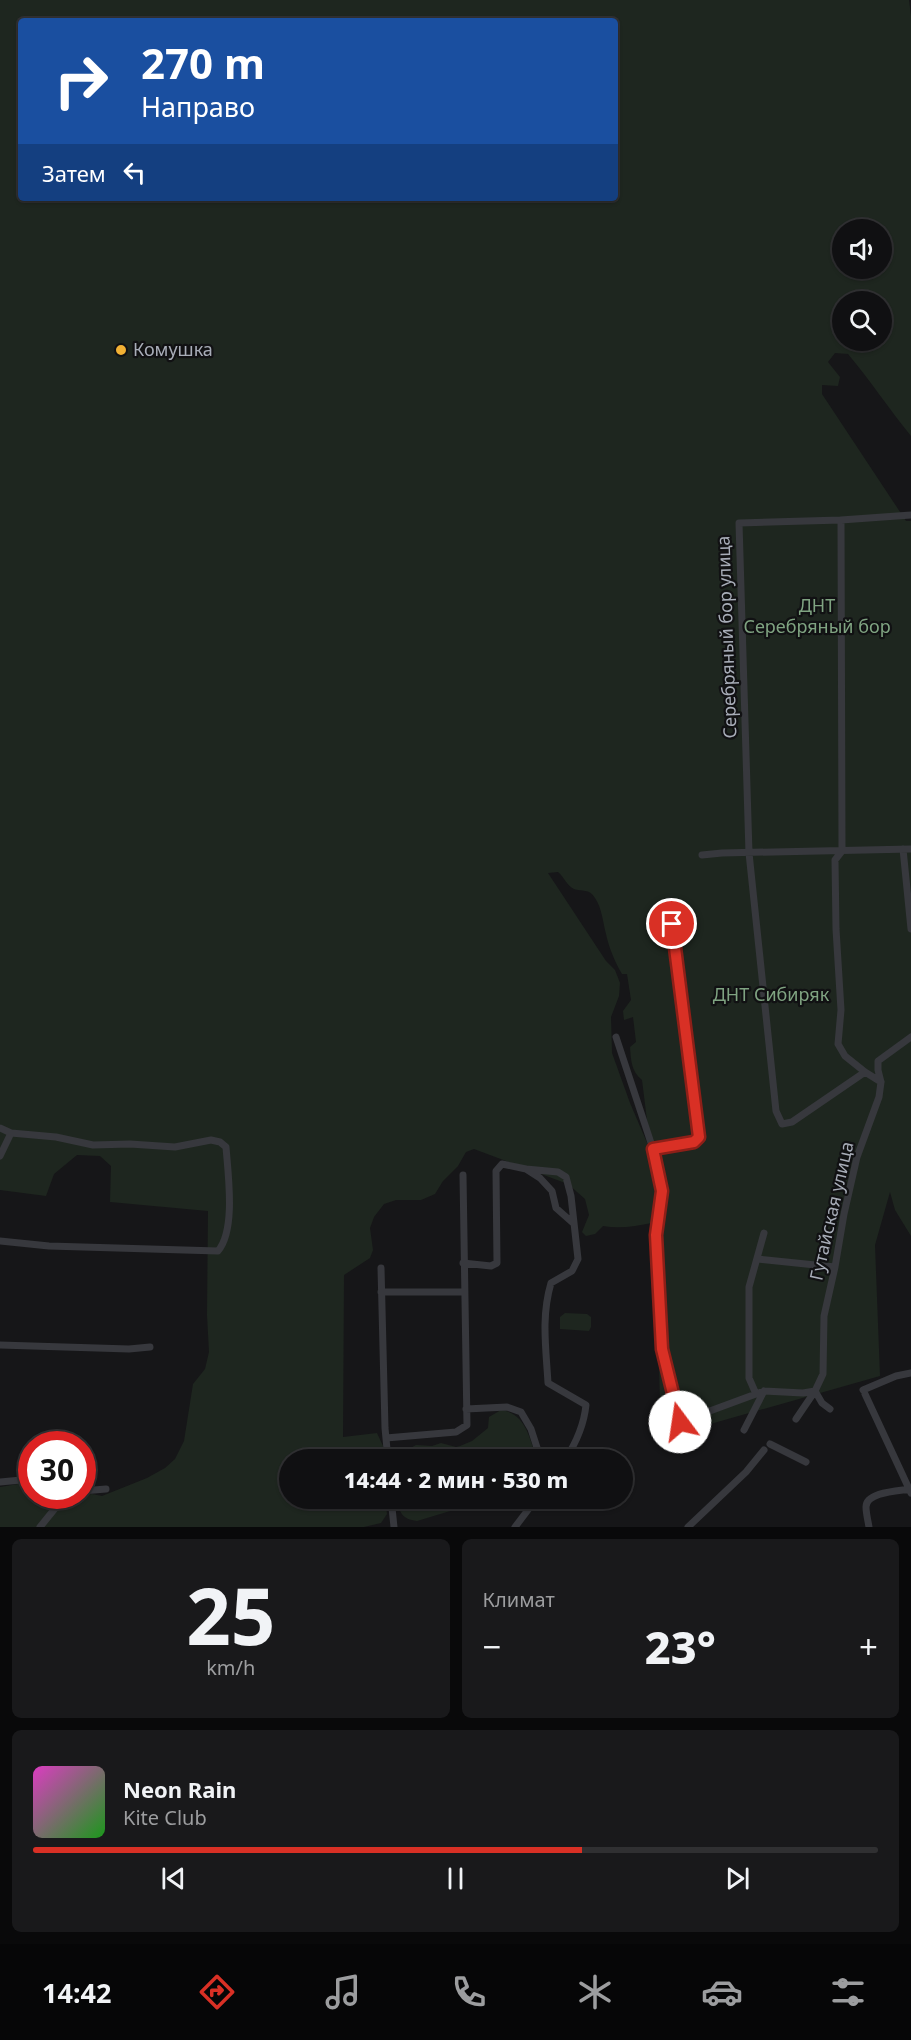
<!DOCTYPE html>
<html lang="ru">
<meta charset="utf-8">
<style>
body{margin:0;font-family:"Noto Sans",sans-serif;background:#19191b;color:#f1f3f6;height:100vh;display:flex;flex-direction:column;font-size:22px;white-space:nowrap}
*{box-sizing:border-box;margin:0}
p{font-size:20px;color:#9c9d9f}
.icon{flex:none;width:33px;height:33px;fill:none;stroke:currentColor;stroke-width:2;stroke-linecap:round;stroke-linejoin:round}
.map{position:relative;height:1527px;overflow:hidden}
.details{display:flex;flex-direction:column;gap:12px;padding:12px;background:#09090a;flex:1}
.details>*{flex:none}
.top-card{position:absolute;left:18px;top:18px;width:600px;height:183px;border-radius:6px;box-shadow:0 2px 4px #0004,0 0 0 2px #303032;background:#1a4fa0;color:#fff;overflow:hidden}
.fabs{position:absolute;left:832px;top:219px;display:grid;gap:12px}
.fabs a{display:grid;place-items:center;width:60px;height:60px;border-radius:50%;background:#101012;box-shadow:0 2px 4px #0004,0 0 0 2px #303032;font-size:30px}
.speed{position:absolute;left:18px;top:1431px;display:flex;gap:12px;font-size:30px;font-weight:700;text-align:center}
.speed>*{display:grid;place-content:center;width:78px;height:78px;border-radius:50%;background:#101012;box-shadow:0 2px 4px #0004,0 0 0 2px #303032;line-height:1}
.speed .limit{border:9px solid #d22;background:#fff;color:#111}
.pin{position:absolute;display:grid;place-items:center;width:51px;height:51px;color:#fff;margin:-26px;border:3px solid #fff;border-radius:50%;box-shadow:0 2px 6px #0007}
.me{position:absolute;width:66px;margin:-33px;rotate:346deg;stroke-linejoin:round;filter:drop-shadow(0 0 4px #0008)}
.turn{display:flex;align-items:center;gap:21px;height:126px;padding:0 24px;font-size:27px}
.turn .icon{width:78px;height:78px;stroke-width:2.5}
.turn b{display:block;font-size:42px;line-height:51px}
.then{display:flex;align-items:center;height:57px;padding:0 24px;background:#0003;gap:12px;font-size:22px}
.big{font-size:45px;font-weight:800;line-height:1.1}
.details .tile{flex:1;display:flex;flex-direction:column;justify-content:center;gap:9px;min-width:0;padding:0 21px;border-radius:9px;background:#19191b}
.details .dial{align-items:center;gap:0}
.dial b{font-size:78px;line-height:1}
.song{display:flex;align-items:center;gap:18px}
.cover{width:72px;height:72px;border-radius:9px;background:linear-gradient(135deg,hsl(310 70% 55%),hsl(120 70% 35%))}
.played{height:6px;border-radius:3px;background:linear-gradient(90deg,#d93025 65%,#303032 65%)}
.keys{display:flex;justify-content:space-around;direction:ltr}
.heat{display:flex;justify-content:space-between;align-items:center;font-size:33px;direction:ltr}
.details .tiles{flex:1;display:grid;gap:12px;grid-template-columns:1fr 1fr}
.tile:last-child{grid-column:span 2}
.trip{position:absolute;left:279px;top:1449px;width:354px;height:60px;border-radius:30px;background:#101012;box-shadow:0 2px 4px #0004,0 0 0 2px #303032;font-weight:800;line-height:60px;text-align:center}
.tabs{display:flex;height:96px;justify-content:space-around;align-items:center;background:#060607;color:#9c9d9f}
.tabs .icon{width:42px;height:42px}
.tabs .selected{color:#d93025}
.tabs b{font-size:27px;color:#f1f3f6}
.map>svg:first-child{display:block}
</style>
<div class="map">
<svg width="911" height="1527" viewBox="0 0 911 1527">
<rect width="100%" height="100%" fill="#161618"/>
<!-- green -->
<path fill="#1e261f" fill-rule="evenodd" d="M0 0H909L911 16V436C889 409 870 380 848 354L835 353 828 362 840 377 838 386 822 385V394L906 521H911V1236L895 1210 890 1192 875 1245 880 1376 661 1438 655 1219 652 1223C636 1226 620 1229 603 1226L595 1234 586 1236 582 1232 589 1215 585 1199 568 1184 474 1149 466 1152 458 1166 443 1181 435 1194 421 1200H396L384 1204 374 1217 370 1228 373 1250 370 1258 344 1275 343 1437 377 1433 383 1446V1459L290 1460V1498L385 1499 387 1514 381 1523 364 1527H0V1487L24 1483 31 1485 32 1496 68 1497 92 1494 102 1496 147 1478 165 1468 175 1459 184 1441 193 1384 205 1369 209 1352 207 1315 208 1211 110 1202 111 1166 100 1156 77 1155 54 1174 46 1196 0 1190ZM21 21H615V198H21ZM843 230H882V268H843ZM843 302H882V340H843ZM558 872C564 877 567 886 574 889 582 892 589 888 595 898 602 908 603 923 606 934 609 948 615 962 622 974H627L631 1000 623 1011 624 1020 633 1017 636 1042 630 1047C631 1060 631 1071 642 1080L651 1152 630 1103 612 1053 611 1017 619 996 620 983 615 970 606 961 548 873Z
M565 1313 587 1314 591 1317V1327L589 1331 560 1329V1317Z
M501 1410C526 1413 530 1440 537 1459L396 1460 399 1454 416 1445 432 1446 441 1443 456 1447 460 1446 472 1441 488 1428 489 1417Z
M398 1499V1498L490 1499 417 1521C402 1519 399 1513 398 1499Z"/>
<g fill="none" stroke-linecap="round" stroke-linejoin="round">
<!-- minor -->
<path stroke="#37383d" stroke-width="7" d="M841 520 911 515
M903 849 911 929
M842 851 841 520 739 523 749 853 776 1111 782 1124 792 1122 865 1072
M842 851 835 860 836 929 841 1010 838 1044 845 1056 865 1072 881 1082
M702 855 722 853 911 849
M616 1037 653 1149 662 1191 656 1235 662 1349 686 1444
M0 1128 11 1133
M653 1149 694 1142 699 1137 669 901
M0 1156 11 1133 56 1137 93 1145 130 1144 175 1147 211 1140 220 1142 226 1147C228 1174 236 1230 218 1251L49 1246 0 1241
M526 1169 558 1172 566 1177 571 1196 578 1259 572 1271 551 1283C541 1317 546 1348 548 1383L586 1405C584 1425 576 1443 565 1460
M758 1259 835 1267
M463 1263 491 1266 497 1263 496 1171 502 1164 526 1169 540 1178 552 1191 556 1208 573 1223
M381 1268 385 1428 388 1460
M381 1292H464
M0 1345 129 1349 150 1347
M863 1390 896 1376 911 1373
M756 1394 749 1378V1287L764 1233
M865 1394 911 1493
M466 1409 507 1407 521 1412 531 1429 541 1460
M830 1409 822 1403 815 1391 823 1374 824 1316 835 1267 844 1214 857 1157 879 1097 881 1082 878 1070V1061L911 1037
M796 1419 815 1391
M680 1422 764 1391 803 1393 815 1391
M744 1430 764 1391
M386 1438 456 1432 467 1425 463 1175
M770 1444 806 1462
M0 1482 32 1479
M82 1491 106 1489
M391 1498 394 1527
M40 1527 57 1506 62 1496
M515 1527 537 1498
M688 1527 746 1472 764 1450
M869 1527C868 1521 866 1513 866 1507 866 1492 898 1491 910 1489"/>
</g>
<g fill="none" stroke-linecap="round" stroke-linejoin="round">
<defs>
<path id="route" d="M672 924 699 1137 694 1142 653 1149 662 1191 656 1235 662 1349 680 1422"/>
</defs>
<!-- route casing -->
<use href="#route" stroke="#8d1f18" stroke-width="15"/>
<!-- route -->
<use href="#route" stroke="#d93025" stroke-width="10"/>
</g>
<!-- markers -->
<circle fill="#f2b134" stroke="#111113" stroke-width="2" cx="121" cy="350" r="6"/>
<g text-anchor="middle" stroke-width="4.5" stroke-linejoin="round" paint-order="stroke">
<!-- poi labels -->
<g font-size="18" fill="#a8adb8" stroke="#111113" text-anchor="start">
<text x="133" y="356">Комушка</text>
</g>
<!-- park labels -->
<g font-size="18" fill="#7fa381" stroke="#111113">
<text x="817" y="612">ДНТ<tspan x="817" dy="21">Серебряный бор</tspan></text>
<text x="771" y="1001">ДНТ Сибиряк</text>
</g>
<!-- street labels -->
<g font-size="18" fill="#a8adb8" stroke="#111113">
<text transform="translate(727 637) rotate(-92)" y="6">Серебряный бор улица</text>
<text transform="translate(832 1211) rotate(-77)" y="6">Гутайская улица</text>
</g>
</g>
</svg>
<div class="fabs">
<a><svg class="icon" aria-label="sound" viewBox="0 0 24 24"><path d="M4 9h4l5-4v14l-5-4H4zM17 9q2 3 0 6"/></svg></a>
<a><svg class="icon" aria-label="search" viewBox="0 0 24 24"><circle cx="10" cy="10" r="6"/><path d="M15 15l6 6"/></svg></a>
</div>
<div class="speed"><div class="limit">30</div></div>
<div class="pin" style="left:672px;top:924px;background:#d93025"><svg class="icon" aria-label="arrive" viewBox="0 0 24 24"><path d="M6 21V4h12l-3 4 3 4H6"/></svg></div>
<svg class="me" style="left:680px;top:1422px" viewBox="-20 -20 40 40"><circle r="19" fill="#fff"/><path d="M0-13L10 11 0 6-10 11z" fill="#d93025"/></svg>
<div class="trip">14:44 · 2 мин · 530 m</div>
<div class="top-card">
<div class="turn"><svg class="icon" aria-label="right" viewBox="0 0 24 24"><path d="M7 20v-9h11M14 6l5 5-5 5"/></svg><div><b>270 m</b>Направо</div></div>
<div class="then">Затем<svg class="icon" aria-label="left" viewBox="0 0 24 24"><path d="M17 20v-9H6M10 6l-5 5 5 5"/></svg></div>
</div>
</div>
<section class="details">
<div class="tiles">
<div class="tile dial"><b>25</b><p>km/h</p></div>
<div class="tile"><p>Климат</p>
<div class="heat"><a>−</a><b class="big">23°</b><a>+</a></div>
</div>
<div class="tile">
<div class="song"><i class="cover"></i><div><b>Neon Rain</b><p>Kite Club</p></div></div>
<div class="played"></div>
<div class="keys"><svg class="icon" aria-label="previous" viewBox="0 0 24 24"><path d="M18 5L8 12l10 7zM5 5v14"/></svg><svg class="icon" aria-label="pause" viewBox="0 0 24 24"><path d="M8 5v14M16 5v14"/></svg><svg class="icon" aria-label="next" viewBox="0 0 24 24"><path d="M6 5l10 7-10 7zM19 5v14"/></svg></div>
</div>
</div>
</section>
<nav class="tabs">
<b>14:42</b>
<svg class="icon selected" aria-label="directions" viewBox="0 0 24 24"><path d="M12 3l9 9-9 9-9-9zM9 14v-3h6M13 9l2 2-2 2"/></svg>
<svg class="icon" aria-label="music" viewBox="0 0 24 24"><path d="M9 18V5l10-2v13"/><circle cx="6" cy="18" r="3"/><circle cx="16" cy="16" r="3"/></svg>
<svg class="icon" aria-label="phone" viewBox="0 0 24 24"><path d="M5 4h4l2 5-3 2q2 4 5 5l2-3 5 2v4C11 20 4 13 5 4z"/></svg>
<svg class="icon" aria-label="climate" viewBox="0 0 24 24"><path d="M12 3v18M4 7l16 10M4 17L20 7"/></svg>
<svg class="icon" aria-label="car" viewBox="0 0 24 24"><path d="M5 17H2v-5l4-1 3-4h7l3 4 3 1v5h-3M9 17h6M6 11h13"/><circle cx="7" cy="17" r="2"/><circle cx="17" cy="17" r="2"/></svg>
<svg class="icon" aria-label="filters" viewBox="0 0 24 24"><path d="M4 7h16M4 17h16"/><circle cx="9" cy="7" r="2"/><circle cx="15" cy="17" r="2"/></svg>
</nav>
